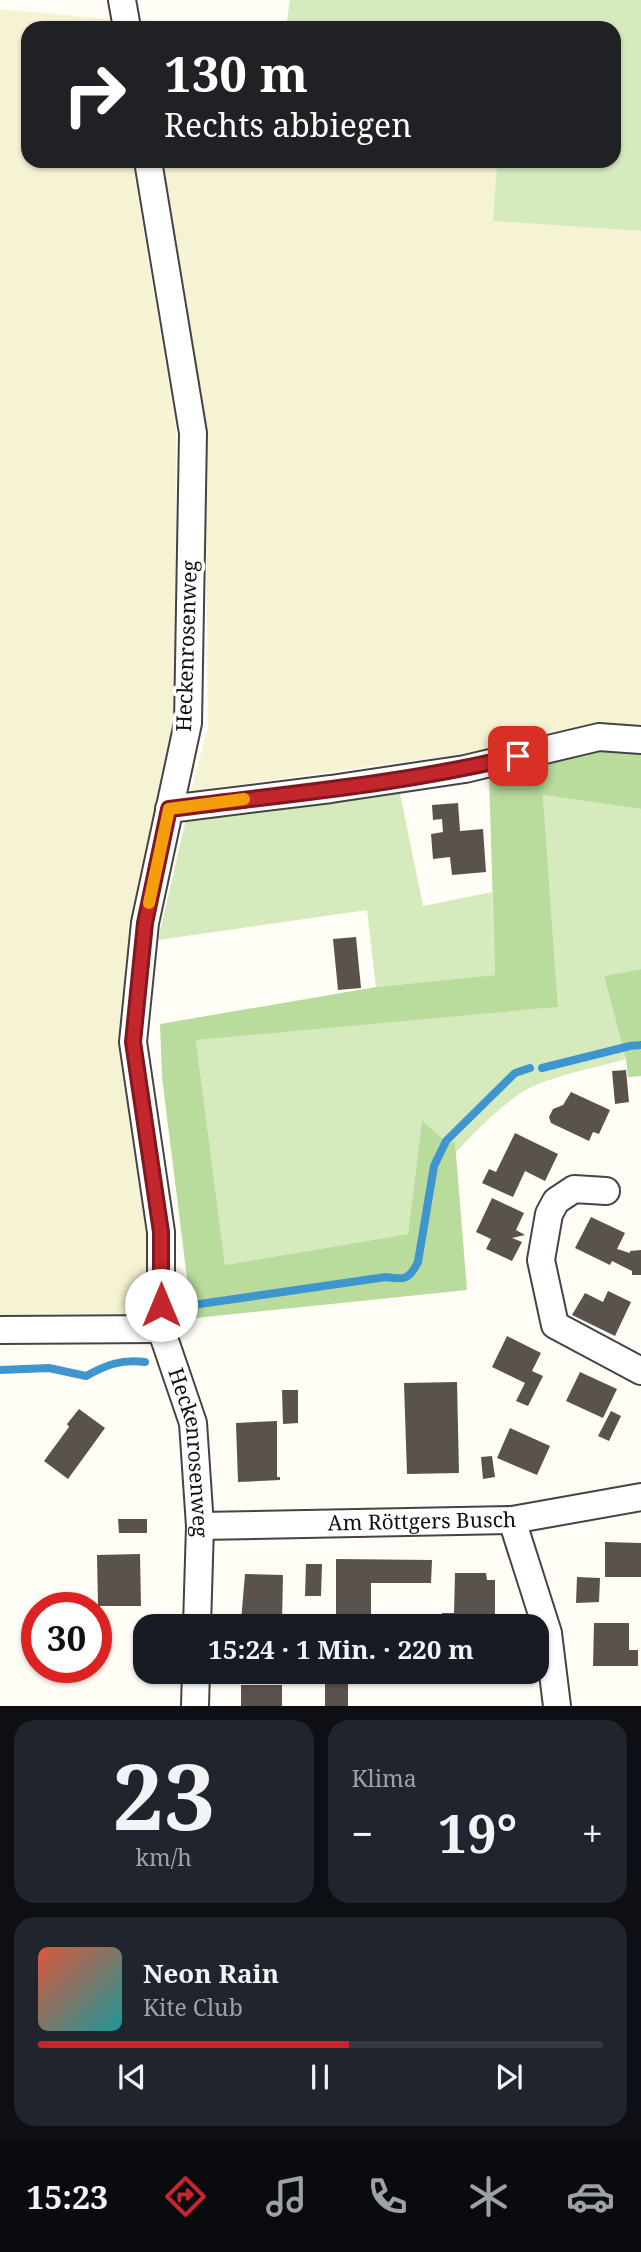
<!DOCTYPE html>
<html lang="de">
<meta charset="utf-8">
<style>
body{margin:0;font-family:"Noto Serif",serif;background:#20242c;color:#f1f3f6;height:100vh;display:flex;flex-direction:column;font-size:26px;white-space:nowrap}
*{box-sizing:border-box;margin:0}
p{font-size:23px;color:#9ea1a6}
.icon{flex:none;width:38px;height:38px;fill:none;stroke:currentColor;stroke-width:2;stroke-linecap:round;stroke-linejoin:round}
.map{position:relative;height:1706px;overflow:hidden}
.panel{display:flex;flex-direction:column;gap:14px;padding:14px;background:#0d0f14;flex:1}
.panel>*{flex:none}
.top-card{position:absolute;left:21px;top:21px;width:600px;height:147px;border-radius:21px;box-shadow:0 2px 5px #0004;background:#202124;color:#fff;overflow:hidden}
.speed{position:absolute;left:21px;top:1592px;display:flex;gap:14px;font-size:35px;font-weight:700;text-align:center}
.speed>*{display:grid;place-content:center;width:91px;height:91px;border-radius:50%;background:#171b24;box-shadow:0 2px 5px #0004;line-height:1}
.speed .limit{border:10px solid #d22;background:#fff;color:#111}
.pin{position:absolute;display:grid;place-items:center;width:60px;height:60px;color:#fff;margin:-30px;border-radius:14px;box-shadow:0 4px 10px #0006}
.me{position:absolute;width:77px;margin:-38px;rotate:0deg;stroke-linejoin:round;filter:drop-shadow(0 0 5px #0008)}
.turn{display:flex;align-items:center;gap:24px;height:147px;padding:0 28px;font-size:32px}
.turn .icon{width:91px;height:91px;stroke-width:2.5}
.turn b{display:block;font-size:49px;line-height:60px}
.big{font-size:52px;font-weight:700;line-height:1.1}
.panel .widget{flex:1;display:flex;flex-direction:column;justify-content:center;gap:10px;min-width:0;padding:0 24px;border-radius:21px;background:#20242c}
.panel .dial{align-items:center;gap:0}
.dial b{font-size:91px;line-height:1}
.song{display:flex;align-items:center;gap:21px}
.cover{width:84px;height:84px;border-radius:10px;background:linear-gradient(135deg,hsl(10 70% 55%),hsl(180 70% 35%))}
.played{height:7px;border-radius:4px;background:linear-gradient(90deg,#c4262e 55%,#363941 55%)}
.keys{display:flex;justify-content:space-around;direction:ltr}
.heat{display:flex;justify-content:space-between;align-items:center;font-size:38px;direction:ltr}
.panel .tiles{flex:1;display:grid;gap:14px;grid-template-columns:1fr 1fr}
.widget:last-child{grid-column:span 2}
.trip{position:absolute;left:133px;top:1614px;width:416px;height:70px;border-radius:21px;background:#171b24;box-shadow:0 2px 5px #0004;font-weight:700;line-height:70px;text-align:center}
.dock{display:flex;height:112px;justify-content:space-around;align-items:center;background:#090b0e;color:#9ea1a6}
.dock .icon{width:49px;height:49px}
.dock .active{color:#c4262e}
.dock b{font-size:32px;color:#f1f3f6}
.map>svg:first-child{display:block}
</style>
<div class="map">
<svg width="641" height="1706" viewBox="0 0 641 1706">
<rect width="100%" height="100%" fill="#fffdf5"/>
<!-- farmland -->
<path fill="#f6f3d4" d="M0 9 109 19 110 28H28V161H132L176 428 175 726 120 1036 148 1228 147 1313 0 1315Z
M137 19 193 28H138Z
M160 161H497L493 221 641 231V728L590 725 462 754 191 791 208 727 205 432Z"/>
<!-- green -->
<path fill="#d5ebbd" d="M290 0H641V231L493 221 497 161H614V28H286Z
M400 793 423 906 492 892 495 975 376 987 367 910 158 940 186 819Z
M543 795 641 809V969L604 976 626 1059C596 1068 547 1076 521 1093 497 1109 476 1131 456 1152L455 1143H447L422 1120 408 1234 225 1265 196 1039 558 1007Z"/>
<!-- forest -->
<path fill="#b9dc9c" d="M596 751 641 752V809L543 795 558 1007 196 1040 225 1265 408 1234 422 1120 447 1143 455 1142 467 1290 186 1319 188 1286 162 1077 160 1024 376 987 495 975 489 776Z
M641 969V1076L628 1077 626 1059 604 976Z"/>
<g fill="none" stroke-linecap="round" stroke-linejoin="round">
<!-- stream -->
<path stroke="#3f96cf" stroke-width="8" d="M542 1068 630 1046 641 1045
M185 1316 193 1305 386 1277C404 1280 409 1280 418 1262L434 1166 446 1141 515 1073 530 1068
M0 1370 49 1368 86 1376C106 1365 121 1359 145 1362"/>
</g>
<!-- building -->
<path fill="#5a524d" d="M458 803 460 831 483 829 486 872 452 875 450 857 433 859 431 834 443 832 442 819 433 820 432 805Z
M356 937 361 988 338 990 333 939Z
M626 1070 629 1102 615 1104 612 1071Z
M571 1092 610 1110 599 1134 593 1132 589 1141 551 1123 549 1117 553 1109 563 1105Z
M515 1133 558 1154 545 1181 525 1171 513 1197 482 1183 489 1169 496 1172Z
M492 1198 524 1213 516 1230 525 1235 512 1238 522 1242 512 1261 486 1249 491 1239 476 1232Z
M591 1217 625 1233 617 1249 630 1253V1251L641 1250V1275H632V1271L612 1261 610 1265 575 1248Z
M608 1291 631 1302 615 1336 572 1315 585 1293 603 1302Z
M507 1336 541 1353 532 1371 543 1376 528 1406 516 1401 525 1383 492 1367Z
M580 1372 617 1389 603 1418 566 1401Z
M457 1382 459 1473 407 1474 404 1383Z
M282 1390H298V1423L283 1424Z
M79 1409 105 1428 68 1479 44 1461 69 1427 67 1424Z
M611 1411 621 1416 609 1441 598 1436Z
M277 1421V1477H280V1480L238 1482 236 1423Z
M510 1428 550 1446 537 1475 497 1458Z
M492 1456 495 1477 483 1479 481 1457Z
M118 1519H147V1533H119Z
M605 1542 641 1543V1577H605Z
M140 1554 141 1606H98L97 1555Z
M336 1559 432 1560 431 1583H371V1614H336Z
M306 1564H322L321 1596H305Z
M455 1573H486L487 1580H495V1626H442V1613H454Z
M245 1574 283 1575 282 1623 241 1621Z
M577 1577 600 1578 599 1602 576 1603Z
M594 1623H629V1650H638V1666H593Z
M325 1671H348V1706H325Z
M241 1685H282V1706H241Z"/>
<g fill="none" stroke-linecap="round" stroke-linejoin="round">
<defs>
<g id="minor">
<path d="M122 0 127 28"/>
<path id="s1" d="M148 161 193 433 188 723 145 923 133 1042 161 1232V1329L193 1423 200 1526 197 1626"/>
<path d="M169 809 331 789 465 769 599 737 641 740"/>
<path d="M606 1191 574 1189 556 1201 549 1214 541 1260 555 1325 641 1371"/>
<path d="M0 1330 161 1329"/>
<path d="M512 1520 548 1633 557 1706"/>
<path id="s2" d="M200 1526 512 1520 641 1497"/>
<path d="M195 1706 196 1671"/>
</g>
</defs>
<!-- minor casing -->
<use href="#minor" stroke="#444" stroke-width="30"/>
<!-- minor -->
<use href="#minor" stroke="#fff" stroke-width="26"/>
</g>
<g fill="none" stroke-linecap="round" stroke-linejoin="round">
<defs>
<path id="route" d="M161 1305V1232L133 1042 145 923 169 809C286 794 404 784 518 756"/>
</defs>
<!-- route casing -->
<use href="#route" stroke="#7f191e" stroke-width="18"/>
<!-- route -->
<use href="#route" stroke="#c4262e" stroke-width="12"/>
<!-- slow -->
<path stroke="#f59e0b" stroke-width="12" d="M149 903 169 809 244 799"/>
</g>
<g text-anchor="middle" stroke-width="7" stroke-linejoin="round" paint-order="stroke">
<!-- street labels -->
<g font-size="21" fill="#111" stroke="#fff">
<text transform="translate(187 646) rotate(-88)" y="7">Heckenrosenweg</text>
<text dy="7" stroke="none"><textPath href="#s1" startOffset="1307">Heckenrosenweg</textPath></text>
<text dy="7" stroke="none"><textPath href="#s2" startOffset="222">Am Röttgers Busch</textPath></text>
</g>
</g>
</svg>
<div class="speed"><div class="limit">30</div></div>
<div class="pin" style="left:518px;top:756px;background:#d93025"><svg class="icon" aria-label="arrive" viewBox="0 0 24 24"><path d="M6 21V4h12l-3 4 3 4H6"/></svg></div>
<svg class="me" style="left:161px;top:1305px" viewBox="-20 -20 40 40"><circle r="19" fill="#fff"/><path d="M0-13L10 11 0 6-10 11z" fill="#c4262e"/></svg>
<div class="trip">15:24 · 1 Min. · 220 m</div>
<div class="top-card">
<div class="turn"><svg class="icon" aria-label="right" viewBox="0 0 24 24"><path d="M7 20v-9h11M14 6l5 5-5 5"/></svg><div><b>130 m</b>Rechts abbiegen</div></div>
</div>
</div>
<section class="panel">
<div class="tiles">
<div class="widget dial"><b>23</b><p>km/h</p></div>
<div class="widget"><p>Klima</p>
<div class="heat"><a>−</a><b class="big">19°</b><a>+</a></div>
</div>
<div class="widget">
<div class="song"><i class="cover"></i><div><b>Neon Rain</b><p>Kite Club</p></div></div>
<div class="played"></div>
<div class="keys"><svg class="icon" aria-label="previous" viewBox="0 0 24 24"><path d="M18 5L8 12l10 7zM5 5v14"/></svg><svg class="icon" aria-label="pause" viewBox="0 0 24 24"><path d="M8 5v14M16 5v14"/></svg><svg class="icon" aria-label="next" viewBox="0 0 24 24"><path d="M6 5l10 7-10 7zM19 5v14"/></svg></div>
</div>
</div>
</section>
<nav class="dock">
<b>15:23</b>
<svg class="icon active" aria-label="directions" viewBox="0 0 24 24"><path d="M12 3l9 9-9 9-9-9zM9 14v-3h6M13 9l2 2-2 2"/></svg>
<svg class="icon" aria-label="music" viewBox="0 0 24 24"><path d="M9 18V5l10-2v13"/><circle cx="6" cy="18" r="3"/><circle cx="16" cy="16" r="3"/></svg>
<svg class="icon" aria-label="phone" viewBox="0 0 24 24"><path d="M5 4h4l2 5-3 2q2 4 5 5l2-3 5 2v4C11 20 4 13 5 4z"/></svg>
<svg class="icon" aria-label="climate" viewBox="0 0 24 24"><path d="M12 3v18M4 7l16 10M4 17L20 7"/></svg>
<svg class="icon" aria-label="car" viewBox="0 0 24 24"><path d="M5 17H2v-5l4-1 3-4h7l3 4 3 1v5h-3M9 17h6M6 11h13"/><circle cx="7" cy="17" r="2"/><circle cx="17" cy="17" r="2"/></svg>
</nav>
